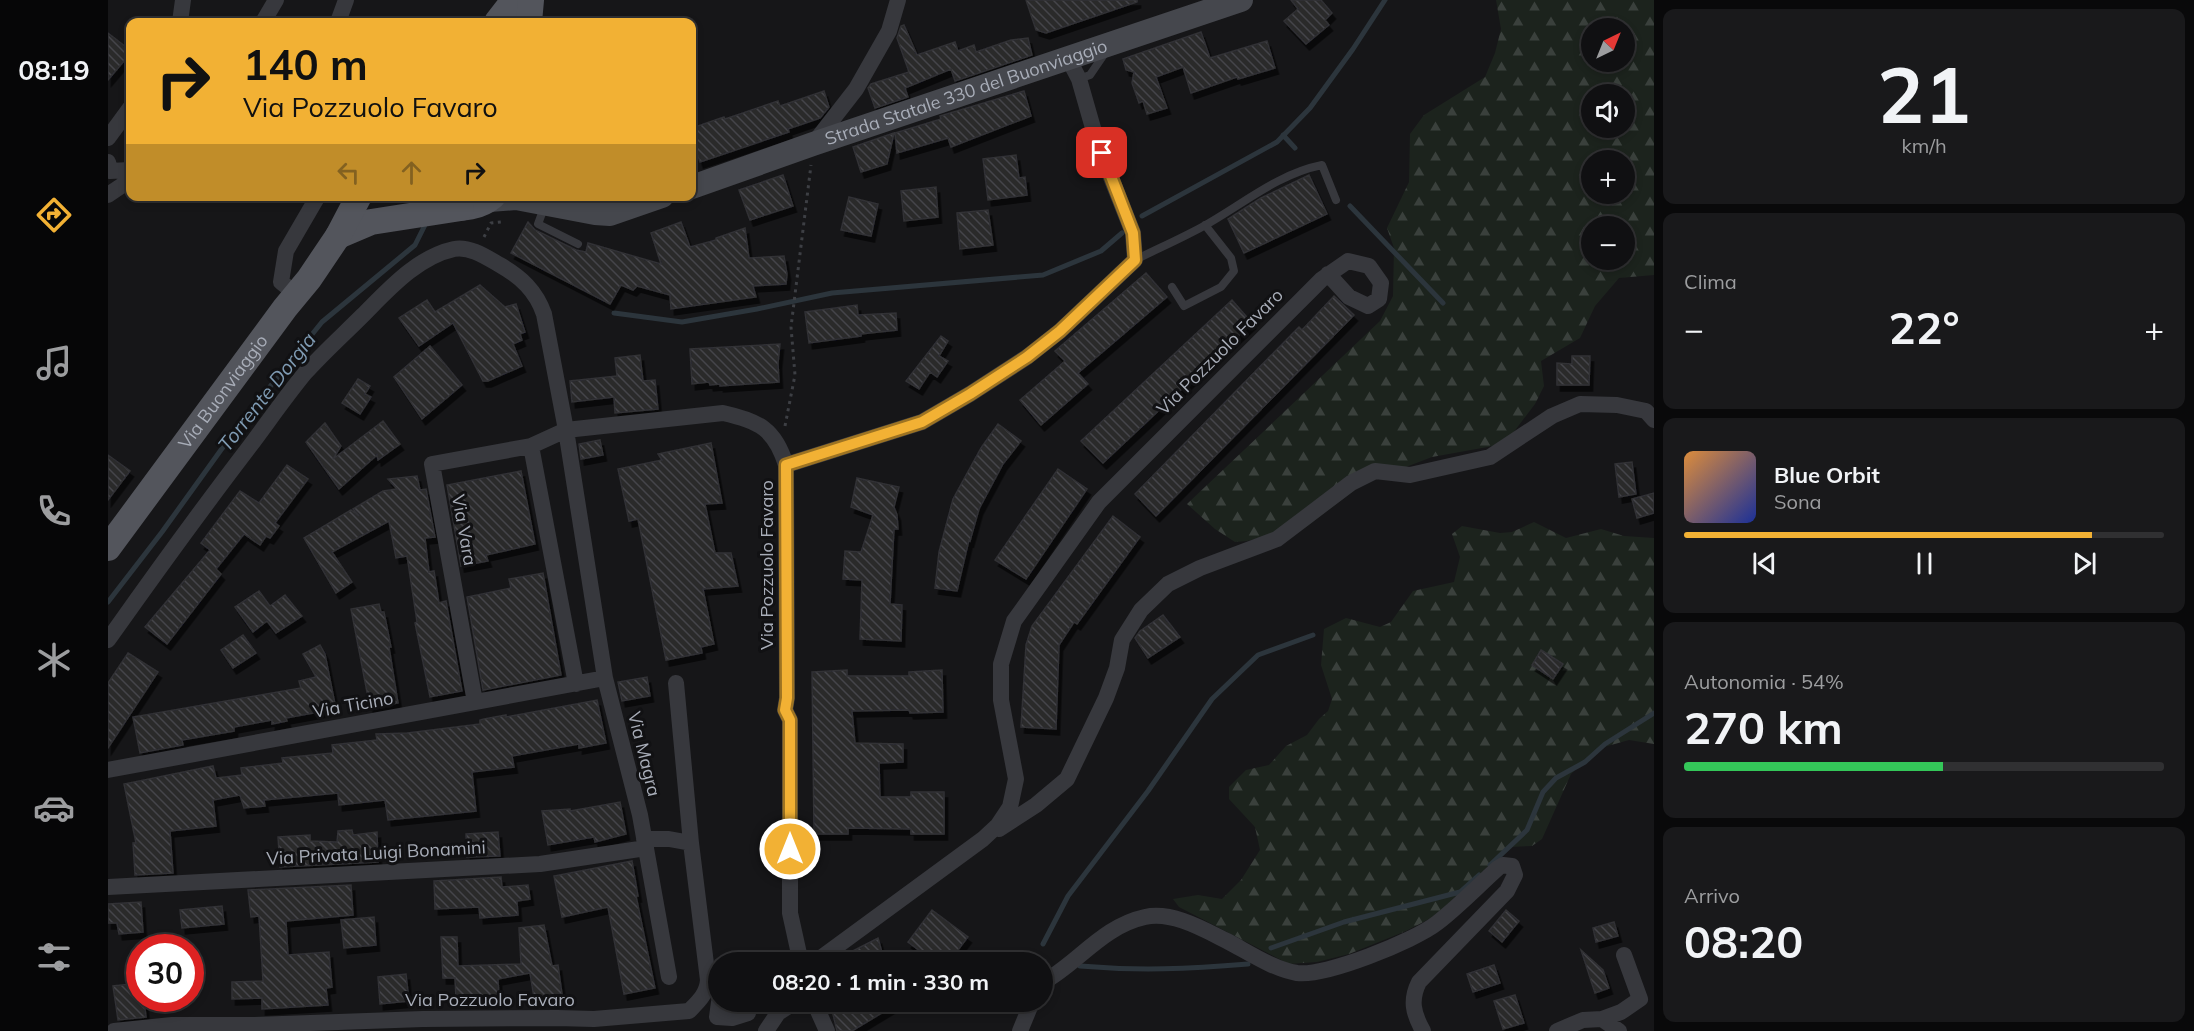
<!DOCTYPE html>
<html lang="it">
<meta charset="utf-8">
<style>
body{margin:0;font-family:Mulish,sans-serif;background:#19191b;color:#f1f3f6;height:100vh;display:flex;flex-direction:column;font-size:22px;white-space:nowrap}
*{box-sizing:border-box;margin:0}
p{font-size:20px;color:#9c9d9f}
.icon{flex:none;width:33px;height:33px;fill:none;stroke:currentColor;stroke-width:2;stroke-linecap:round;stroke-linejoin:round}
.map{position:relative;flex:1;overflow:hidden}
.sheet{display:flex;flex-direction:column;gap:9px;padding:9px;background:#09090a;width:540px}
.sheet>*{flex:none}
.banner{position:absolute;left:18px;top:18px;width:570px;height:183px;border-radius:12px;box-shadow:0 3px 9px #0003,0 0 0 2px #303032;background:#f2b134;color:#111;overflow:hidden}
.needle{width:39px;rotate:43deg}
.tools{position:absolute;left:1473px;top:18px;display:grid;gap:12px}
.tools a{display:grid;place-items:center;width:54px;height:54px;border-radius:50%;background:#101012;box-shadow:0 3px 9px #0003,0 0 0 2px #303032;font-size:30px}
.speed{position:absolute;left:18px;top:934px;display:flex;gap:12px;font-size:30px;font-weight:700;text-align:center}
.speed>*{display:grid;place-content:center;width:78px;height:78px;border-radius:50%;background:#101012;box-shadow:0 3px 9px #0003,0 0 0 2px #303032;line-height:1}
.speed .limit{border:9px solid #d22;background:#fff;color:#111}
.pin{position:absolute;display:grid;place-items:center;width:51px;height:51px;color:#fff;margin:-26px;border-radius:12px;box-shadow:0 3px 9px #0006}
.me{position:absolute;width:66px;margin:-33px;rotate:0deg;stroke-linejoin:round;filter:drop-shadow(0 0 4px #0008)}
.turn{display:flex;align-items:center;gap:21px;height:126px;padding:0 18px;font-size:27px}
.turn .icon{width:78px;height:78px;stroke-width:2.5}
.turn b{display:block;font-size:42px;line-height:51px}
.lanes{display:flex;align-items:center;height:57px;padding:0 18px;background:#0003;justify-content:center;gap:30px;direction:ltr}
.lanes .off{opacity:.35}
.big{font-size:45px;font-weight:700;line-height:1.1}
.sheet .tile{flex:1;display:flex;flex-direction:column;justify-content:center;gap:9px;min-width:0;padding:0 21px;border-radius:12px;background:#19191b}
.sheet .dial{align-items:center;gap:0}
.dial b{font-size:78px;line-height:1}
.song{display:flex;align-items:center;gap:18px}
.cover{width:72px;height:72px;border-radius:9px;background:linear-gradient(135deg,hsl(30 70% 55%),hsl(230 70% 35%))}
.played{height:6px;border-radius:3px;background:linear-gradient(90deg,#f2b134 85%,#303032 85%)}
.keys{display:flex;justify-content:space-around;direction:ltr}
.heat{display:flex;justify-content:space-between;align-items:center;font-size:33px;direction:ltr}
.charge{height:9px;border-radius:4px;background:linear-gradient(90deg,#34c759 54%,#303032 0)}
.trip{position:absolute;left:600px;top:952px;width:345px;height:60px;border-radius:30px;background:#101012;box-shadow:0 3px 9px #0003,0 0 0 2px #303032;font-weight:700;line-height:60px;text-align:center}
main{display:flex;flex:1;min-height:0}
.tabs{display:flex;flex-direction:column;width:108px;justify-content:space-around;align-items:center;background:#060607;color:#9c9d9f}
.tabs .icon{width:42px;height:42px}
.tabs .selected{color:#f2b134}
.tabs b{font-size:27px;color:#f1f3f6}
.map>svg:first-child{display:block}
</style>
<main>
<nav class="tabs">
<b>08:19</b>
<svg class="icon selected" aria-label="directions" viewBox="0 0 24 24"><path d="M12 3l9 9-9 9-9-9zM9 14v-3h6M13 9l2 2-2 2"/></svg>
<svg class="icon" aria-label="music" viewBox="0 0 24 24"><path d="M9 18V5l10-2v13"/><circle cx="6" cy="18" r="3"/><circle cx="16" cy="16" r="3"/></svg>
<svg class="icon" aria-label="phone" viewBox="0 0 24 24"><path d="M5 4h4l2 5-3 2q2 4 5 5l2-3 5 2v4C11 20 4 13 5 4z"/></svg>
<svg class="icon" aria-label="climate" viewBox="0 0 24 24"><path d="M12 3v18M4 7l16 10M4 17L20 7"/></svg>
<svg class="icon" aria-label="car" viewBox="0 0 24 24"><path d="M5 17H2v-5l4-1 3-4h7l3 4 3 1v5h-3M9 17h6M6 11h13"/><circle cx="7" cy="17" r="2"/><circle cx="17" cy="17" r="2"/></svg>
<svg class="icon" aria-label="filters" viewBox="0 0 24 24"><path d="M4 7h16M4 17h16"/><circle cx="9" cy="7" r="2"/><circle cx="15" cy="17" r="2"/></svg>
</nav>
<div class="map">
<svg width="1546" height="1031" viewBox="0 0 1546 1031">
<defs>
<pattern id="forest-firs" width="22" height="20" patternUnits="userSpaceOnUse" patternTransform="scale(1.5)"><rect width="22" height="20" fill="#1c231d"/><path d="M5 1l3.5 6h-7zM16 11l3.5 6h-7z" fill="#3a403c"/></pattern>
<pattern id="building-back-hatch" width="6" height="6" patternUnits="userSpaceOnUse" patternTransform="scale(1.5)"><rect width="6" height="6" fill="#29292c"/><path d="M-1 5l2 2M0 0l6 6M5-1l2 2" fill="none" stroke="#454548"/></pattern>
<filter id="shadow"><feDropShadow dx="3.5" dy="6" stdDeviation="0" flood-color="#0009"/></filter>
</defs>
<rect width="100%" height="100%" fill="#161618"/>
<!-- forest -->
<path fill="url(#forest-firs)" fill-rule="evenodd" d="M1388 0H1546V275L1511 278 1487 306 1472 338 1433 361 1436 386 1427 404 1405 433 1385 446 1324 457 1256 483 1198 527 1139 541 1127 542 1107 529 1079 504 1272 321 1285 296 1286 248 1279 228 1301 182 1302 134 1316 115 1377 77 1387 53 1393 29ZM1484 28H1516V62H1484ZM1484 94H1516V128H1484ZM1484 160H1516V194H1484ZM1484 226H1516V260H1484Z
M1426 522 1458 538 1493 529 1516 536 1546 538V744L1521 740 1489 749 1463 774 1434 839 1424 846 1401 847 1327 916 1298 931 1241 954 1209 962 1181 964 1071 907 1065 899 1090 895 1114 899 1133 880 1152 850 1147 827 1121 799V787L1138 770 1161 765 1178 746 1199 735 1211 719 1220 711 1224 699 1213 665 1216 629 1238 618 1272 627 1283 622 1305 591 1346 582 1352 557 1344 534 1354 526 1392 533 1404 532Z"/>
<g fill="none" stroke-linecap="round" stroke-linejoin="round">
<!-- stream -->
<path stroke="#2c353c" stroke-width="5" d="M1175 135 1187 148
M1242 206 1335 303
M1034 216 1169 142 1202 108 1245 49 1277 0
M506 313 574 322 649 309 724 293 935 275 993 251 1014 233
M0 602 54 532 128 429 214 322 307 245 318 223
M1382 865 1419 830 1435 792 1448 778 1477 762 1497 744 1546 713
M935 944 960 896 1040 791 1104 699 1150 655 1205 635
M1163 948 1236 922 1352 892 1371 875
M972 966C1030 971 1081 969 1140 964"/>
</g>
<!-- building -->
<path fill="url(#building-back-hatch)" stroke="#303034" stroke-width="1.5" filter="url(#shadow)" d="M918 0H1029V2L938 33 928 30Z
M1183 0H1213L1224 13 1217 20 1221 25 1198 44 1176 21 1190 9Z
M796 25 809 55 847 42 850 51 866 45 868 52 903 40 920 38 924 55 847 81 843 69 797 88 800 97 767 108 760 88 763 84 801 72 789 38 793 26Z
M1093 32 1102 58 1159 41 1167 68 1130 79 1129 77 1083 93 1075 67 1048 77 1059 108 1039 114 1035 101 1031 103 1024 83 1026 72 1018 70 1015 59Z
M0 33 22 50V54L0 80Z
M716 91 721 107 712 118 680 129 681 132 592 162 584 138V128L616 117 617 119 670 101 672 106Z
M916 91 923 116 843 147 840 138 789 153 787 133 833 119 832 116Z
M786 133 779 164 753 172 745 147Z
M908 155 911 178 917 177 919 195 880 200 875 159Z
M675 175 685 206 642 220 631 190Z
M1201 175 1219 214 1136 253 1120 219 1153 198Z
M828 187 830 217 796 221 793 191Z
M741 197 770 204 763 236 733 230Z
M880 210 885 245 852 249 849 213Z
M420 222 427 230 468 250 478 252 480 243 553 264 543 233 573 222 582 247 608 240V238L637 228 641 258 676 256 679 274 678 284 645 286 648 297 563 309 562 295 529 286 525 290 513 285 502 304 403 253Z
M1038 273 1059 297 970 373 980 384 933 425 912 400 957 361 947 351Z
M372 285 397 307 408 304 417 332 412 334 414 340 405 344 414 366 380 381H375L345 323 311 346 291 318 319 300 327 312Z
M1226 296 1246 315 1048 516 1027 494 1185 333 1191 327 1194 330Z
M1124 300 1144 323 995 463 973 441Z
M749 305 750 315 788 313 789 330 753 334V336L701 343 697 312Z
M833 336 840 341 831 356 840 361 829 377 822 372 811 389 798 381Z
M672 344 670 363 671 382 612 386V384L602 385 601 382 584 384 582 349Z
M322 346 354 385 314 419 286 377Z
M532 355 535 381 547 380 550 409 507 413 506 397 464 402 462 381 509 376 507 358Z
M1464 356H1482L1481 385H1449V363L1464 364Z
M250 379 262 386 257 394 263 397 252 414 234 403Z
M275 421 292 444 270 460 269 455 231 489 198 442 217 423 233 446 225 459Z
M890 424 913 441 895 464 871 509 862 541 861 540 849 591 827 588 831 552 845 499 873 448Z
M492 440 495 455 473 459 471 444Z
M603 443 614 503 597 504 607 553H623L630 586 595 589 606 644 593 647 594 653 558 660 530 519 521 521 510 469 554 460 550 454Z
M0 455 22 471 0 500Z
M1524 462 1528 494 1511 497 1507 464Z
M179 465 200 479 167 523 171 526 162 538 158 536 152 545 136 534 108 569 113 574 59 644 37 627 102 550 93 543 132 491 151 503Z
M950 469 979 489 918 579 887 560Z
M413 471 427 544 378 555 380 561 353 566 339 485Z
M309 476 312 490 318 489 327 537 317 538 321 572 326 571 331 603 338 601 354 691 322 697 307 623 309 622 299 556 288 558 281 521 224 552 244 582 228 593 196 538 243 510 251 516 245 509 275 491 289 489 280 479Z
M749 478 791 487 786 507 789 515 790 529H786L782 604 794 605 793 641 752 639 754 580 735 579 737 551 753 552 765 515 743 507Z
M1546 493V513L1529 518 1524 499Z
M1005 516 1032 537 969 624 966 622 951 645 948 729 913 727 918 645 924 626Z
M435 573 453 675 375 690 359 597 403 588 401 579Z
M151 591 162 606 177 595 194 616 168 633 159 621 145 632 127 607Z
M271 604 273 612H276L283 647H281L290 703 262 708 243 609Z
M1055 615 1072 637 1040 658 1027 638 1032 631Z
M135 635 148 653 125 668 113 650Z
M212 645 217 654 228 709 178 718 179 721 164 724V720L126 727V731L74 740 75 745 32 753 25 717 193 688 191 681 208 677 195 654Z
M1433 650 1455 664 1445 679 1424 665Z
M20 653 50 672 0 748V683Z
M739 670V676H801V672L834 670 835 712 802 713 801 710 744 711 747 743 795 744V762L771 763 772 797H803V792H836V834H803V829L740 828V834H706L704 672Z
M539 677 542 696 514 701 510 682Z
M489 700 498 743 471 748V744L404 756 406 767 364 772 368 811 280 820 277 800 231 805 230 793 156 800 157 806 136 808 132 795 105 800 108 826 62 831 65 873 27 875 25 843H28L16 784 105 766 108 778 134 775 133 768 175 763 174 758 225 753 224 745 269 740 268 734 299 733 372 724V720L376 719 398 715V717Z
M512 802 518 834 487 842 486 837 440 845 434 811 462 809V811Z
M244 830 245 835 269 832 270 862 172 867 170 837 202 835V841L229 842 230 831Z
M390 832 392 856 359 857 358 834Z
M524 861 530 896H528L547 988 516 994 500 907 454 917 446 876Z
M393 877 394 887 420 885 422 899 409 901 410 915 372 918 371 907 327 909 326 881Z
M243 885 245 915 178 921 180 955 221 952 224 987 218 988 220 1005 154 1009V998L124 999V982L155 981 151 916 143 917 140 890Z
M33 902 35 932 11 934 9 923H0V904Z
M114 906 116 924 74 928 72 910Z
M824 910 860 937 840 963H828L800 942Z
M1398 910 1411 921 1394 942 1381 931Z
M266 917 268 945 236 948 233 920Z
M1506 922 1510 936 1488 942 1485 928Z
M436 925 444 966 450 965 454 994 426 998 422 973 390 979 391 997 348 999 347 978H335L333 937H349L350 966 413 964 411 928Z
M770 938 777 963H724L729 959Z
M1473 950 1495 970 1501 988 1487 993Z
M1386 965 1392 983 1365 992 1359 974Z
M298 974 301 1001 272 1004 270 977Z
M32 983V999H36L38 1017 10 1020 5 986Z
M1407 995 1416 1023 1395 1029 1386 1001Z
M722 1002H792L744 1031H729Z"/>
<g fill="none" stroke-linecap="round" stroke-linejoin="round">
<!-- path -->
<path stroke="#3d3f44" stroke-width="3" stroke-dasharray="3 4.5" stroke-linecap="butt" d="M376 237 383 223 393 222
M677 426 687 375 683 327 703 165"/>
<!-- lane -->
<path stroke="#37383d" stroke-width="8" d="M971 79 982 75 997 53
M437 205 430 224 470 244
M1027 260C1049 249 1072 239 1094 227 1134 205 1169 174 1214 165L1228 200
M1064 287 1076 306 1113 287 1126 271 1123 258 1097 225"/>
<!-- street -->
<path stroke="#37383d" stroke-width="16" d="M72 22 75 0
M155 22 168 0
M230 22 238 0
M0 138 22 108
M706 143 748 89 781 31 790 0
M0 162 2 171 22 170
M0 195 22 180
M188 294 173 282 178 251 210 196
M423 446 458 430 615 413C651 421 667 429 678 465
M0 640C46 575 93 510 142 446 160 422 178 396 197 373 215 353 236 334 255 315 280 290 309 257 346 249 362 246 378 257 392 265 413 277 428 291 436 314L458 430 497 678 532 815 561 977
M367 702 324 464 423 446 468 684
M0 770 497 678
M891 829 928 805 959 779 998 698 1009 668 1014 640 1033 610 1060 584 1092 568 1169 539 1243 483 1267 471 1302 475 1382 457 1444 416 1472 404 1509 405 1538 411 1546 420
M536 839H561L583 843
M0 887 432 864 538 848
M693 963 682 913V720L677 710 679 698 678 465 814 422 862 394 919 357 952 331 1027 260 1025 233 989 142 971 79 960 58
M706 963 875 839 890 825 902 807 908 779 893 700V664L906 621 991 502 1214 279 1240 261 1261 266 1273 283 1271 299 1260 306 1241 297 1220 274
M934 983C970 963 995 926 1037 917 1064 911 1095 929 1119 941 1140 952 1165 969 1189 973 1217 977 1306 941 1329 923 1351 906 1370 886 1390 868L1395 865 1404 866 1407 875 1399 891 1311 982C1302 1000 1305 1013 1315 1031
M611 1002 609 1017 624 1018 640 1013 643 1002
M706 1002 719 1031
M1494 1019 1511 1031
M6 1031 64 1025H146L315 1019 449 1018 486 1019 581 1011C590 1002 599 994 600 980L583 843 568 683
M658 1031 670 1013 687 1002
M912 1031 924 1002
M1449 1031 1475 1020 1494 1019 1513 1012 1532 999 1516 955"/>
<!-- secondary -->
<g stroke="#45474d" stroke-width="24">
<path id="s1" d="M584 187 705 144 1133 0"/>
<path d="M381 200 408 198 487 213 502 214 554 196"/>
</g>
<!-- primary -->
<g stroke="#53555c" stroke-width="26">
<path d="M389 22 406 0"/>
<path d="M421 22 423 0"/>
<path d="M338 206C354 210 372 207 385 196"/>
<path d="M230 236 263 222 353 208"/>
<path id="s2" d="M0 548 177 308 201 279 230 236 251 196"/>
</g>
</g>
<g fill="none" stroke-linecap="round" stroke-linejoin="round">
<defs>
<path id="route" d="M682 849V720L677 710 679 698 678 465 814 422 862 394 919 357 952 331 1027 260 1025 233 994 153"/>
</defs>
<!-- route casing -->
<use href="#route" stroke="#9d7322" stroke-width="15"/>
<!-- route -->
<use href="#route" stroke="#f2b134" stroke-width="10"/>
</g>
<g text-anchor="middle" stroke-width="6" stroke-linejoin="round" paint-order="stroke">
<!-- street labels -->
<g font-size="18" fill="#a8adb8" stroke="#111113">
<text dy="6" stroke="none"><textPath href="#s1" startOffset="290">Strada Statale 330 del Buonviaggio</textPath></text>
<text transform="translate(1112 352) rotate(-45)" y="6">Via Pozzuolo Favaro</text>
<text dy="6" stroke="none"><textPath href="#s2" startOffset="194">Via Buonviaggio</textPath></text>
<text transform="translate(356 530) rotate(80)" y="6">Via Vara</text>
<text transform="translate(659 565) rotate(-90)" y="6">Via Pozzuolo Favaro</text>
<text transform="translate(245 705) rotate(-10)" y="6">Via Ticino</text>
<text transform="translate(536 754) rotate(76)" y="6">Via Magra</text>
<text transform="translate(268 853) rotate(-3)" y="6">Via Privata Luigi Bonamini</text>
<text x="382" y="1006">Via Pozzuolo Favaro</text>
</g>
<!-- water labels -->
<g font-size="20" font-style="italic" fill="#7f9bb3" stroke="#111113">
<text transform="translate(159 392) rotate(-52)" y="7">Torrente Dorgia</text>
</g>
</g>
</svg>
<div class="tools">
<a><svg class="needle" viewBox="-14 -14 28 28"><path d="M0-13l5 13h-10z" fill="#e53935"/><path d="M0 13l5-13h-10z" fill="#9c9d9f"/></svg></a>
<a><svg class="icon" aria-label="sound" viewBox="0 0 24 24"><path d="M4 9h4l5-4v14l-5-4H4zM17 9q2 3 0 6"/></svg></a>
<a>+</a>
<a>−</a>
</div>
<div class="speed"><div class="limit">30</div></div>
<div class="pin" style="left:994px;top:153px;background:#d93025"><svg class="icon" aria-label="arrive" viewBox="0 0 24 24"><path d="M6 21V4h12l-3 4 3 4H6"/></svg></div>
<svg class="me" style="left:682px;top:849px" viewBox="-20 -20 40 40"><circle r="17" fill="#f2b134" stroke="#fff" stroke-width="3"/><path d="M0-11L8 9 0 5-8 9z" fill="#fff"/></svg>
<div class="trip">08:20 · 1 min · 330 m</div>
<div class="banner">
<div class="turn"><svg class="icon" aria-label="right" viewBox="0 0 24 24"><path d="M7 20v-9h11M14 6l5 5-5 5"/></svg><div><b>140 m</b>Via Pozzuolo Favaro</div></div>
<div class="lanes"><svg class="icon off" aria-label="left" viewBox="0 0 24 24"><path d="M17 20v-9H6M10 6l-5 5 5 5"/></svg><svg class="icon off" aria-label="ahead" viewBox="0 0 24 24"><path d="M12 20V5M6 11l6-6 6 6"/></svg><svg class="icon" aria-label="right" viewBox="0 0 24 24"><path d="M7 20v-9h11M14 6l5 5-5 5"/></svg></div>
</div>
</div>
<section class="sheet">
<div class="tile dial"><b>21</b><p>km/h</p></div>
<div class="tile"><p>Clima</p>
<div class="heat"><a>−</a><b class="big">22°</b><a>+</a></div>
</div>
<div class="tile">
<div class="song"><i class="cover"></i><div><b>Blue Orbit</b><p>Sona</p></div></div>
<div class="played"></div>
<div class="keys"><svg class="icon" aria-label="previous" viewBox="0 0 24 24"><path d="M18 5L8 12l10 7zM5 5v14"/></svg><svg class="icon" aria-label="pause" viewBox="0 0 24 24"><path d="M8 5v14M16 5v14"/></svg><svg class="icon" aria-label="next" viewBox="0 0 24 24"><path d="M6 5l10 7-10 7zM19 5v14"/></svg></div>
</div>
<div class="tile"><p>Autonomia · 54%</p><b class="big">270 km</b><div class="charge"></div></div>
<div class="tile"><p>Arrivo</p><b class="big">08:20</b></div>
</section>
</main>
